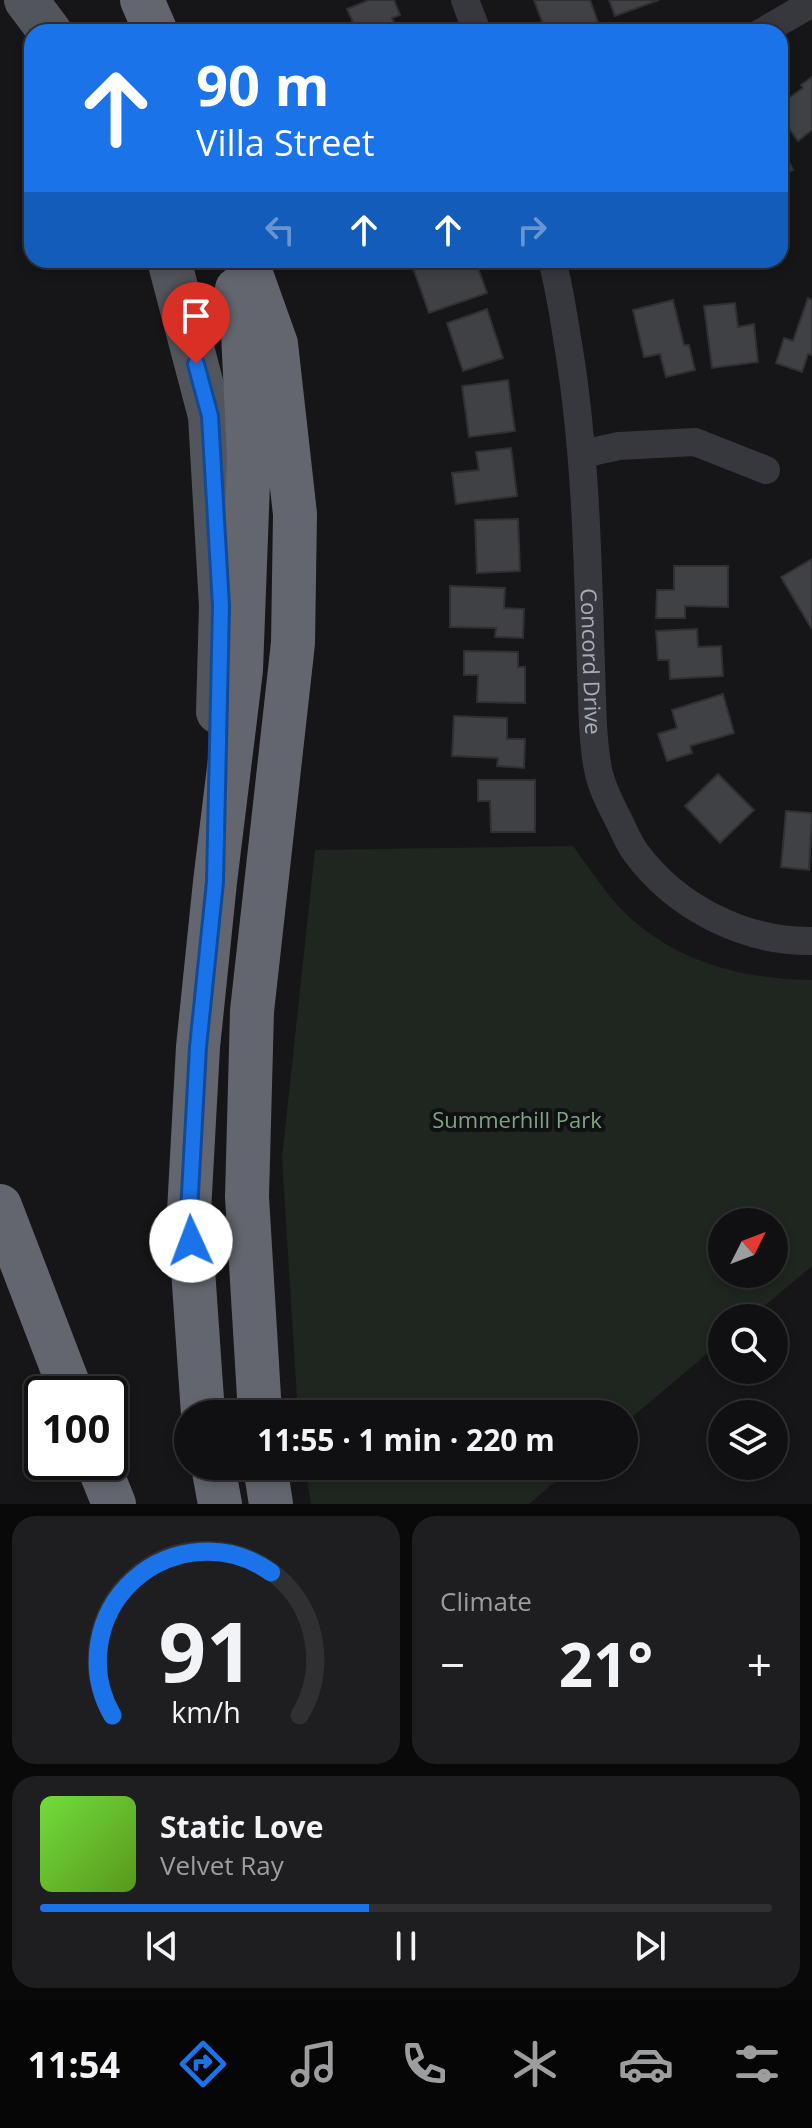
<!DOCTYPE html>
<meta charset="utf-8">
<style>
body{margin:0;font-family:"Open Sans",sans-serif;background:#1e1e20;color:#f1f3f6;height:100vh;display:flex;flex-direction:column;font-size:30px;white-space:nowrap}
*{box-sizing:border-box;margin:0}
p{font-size:26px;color:#9c9d9f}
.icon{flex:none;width:44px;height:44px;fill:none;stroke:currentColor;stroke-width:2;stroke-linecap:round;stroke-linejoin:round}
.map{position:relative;height:1504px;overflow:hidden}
.sheet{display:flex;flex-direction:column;gap:12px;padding:12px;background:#09090a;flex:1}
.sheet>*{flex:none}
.guide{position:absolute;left:24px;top:24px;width:764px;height:244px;border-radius:24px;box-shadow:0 4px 12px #0003,0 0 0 2px #303032;background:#1a73e8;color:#fff;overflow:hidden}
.needle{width:52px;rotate:48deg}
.controls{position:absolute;left:708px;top:1208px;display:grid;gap:16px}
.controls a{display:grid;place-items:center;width:80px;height:80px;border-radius:50%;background:#101012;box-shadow:0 4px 12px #0003,0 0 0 2px #303032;font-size:40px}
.speed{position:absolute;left:24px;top:1376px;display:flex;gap:16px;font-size:40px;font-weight:700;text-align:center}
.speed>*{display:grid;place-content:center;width:104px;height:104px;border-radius:50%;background:#101012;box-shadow:0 4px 12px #0003,0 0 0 2px #303032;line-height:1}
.speed .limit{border:4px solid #111;border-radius:12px;background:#fff;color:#111}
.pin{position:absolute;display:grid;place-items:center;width:68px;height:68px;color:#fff;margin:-82px -34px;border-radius:50% 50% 50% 0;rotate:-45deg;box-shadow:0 0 8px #0007}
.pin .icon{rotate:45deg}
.me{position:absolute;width:88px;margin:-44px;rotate:358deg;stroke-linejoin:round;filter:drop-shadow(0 0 6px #0008)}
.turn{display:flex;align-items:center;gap:28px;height:168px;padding:0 40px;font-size:36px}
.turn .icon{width:104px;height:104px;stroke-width:2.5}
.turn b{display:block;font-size:56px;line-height:68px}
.lanes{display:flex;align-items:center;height:76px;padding:0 40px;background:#0003;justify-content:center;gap:40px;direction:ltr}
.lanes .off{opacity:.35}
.big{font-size:60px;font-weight:700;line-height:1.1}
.sheet .card{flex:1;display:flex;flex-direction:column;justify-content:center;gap:12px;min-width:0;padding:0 28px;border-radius:24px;background:#1e1e20}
.sheet .dial{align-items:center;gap:0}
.dial svg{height:208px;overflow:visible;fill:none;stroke:#303032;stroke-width:7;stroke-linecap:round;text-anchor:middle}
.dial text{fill:#f1f3f6;stroke:none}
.song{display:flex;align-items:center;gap:24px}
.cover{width:96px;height:96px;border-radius:12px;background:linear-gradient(135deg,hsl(100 70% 55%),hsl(90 70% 35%))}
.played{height:8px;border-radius:4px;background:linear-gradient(90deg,#1a73e8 45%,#303032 45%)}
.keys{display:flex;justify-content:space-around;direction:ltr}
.heat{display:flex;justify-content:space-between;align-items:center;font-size:44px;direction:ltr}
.sheet .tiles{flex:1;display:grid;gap:12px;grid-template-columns:1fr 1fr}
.card:last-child{grid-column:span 2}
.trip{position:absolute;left:174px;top:1400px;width:464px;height:80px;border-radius:40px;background:#101012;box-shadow:0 4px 12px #0003,0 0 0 2px #303032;font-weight:700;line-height:80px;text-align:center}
.tab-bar{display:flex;height:128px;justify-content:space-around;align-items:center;background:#060607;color:#9c9d9f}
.tab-bar .icon{width:56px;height:56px}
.tab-bar .on{color:#1a73e8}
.tab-bar b{font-size:36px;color:#f1f3f6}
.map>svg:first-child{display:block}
</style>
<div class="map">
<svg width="812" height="1504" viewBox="0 0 812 1504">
<rect width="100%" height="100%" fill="#161618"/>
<!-- green -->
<path fill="#1e261f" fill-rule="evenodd" d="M573 846C590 869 606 894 626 914 678 963 743 979 812 980V1266L750 1318H722V1341L624 1424V1414H298L282 1158 315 850ZM722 1222H774V1274H722Z
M305 1466H574L529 1504H311Z"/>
<!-- building -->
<path fill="#404145" stroke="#303034" stroke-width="2" d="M369 0H394L400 15 392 18 398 32H328L353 22 347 9Z
M534 0H590L598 22 567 32H546Z
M609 0H659L615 16Z
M812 77V130L798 141 780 116V104L803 88 801 85Z
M780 143 793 170 780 176Z
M425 260H475L487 293 429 313 412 265Z
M808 298 812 300V355L808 354 802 372 776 363 784 338 793 341Z
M673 300 684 345H689L695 370 666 377 660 354 644 357 633 310Z
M735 303 738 327 754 324 758 362 712 368 704 306Z
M487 309 503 358 463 371 447 323Z
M508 380 515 431 469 437 462 386Z
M511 448 517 496 456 504 452 473 479 470 476 452Z
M518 519 520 571 477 573 475 520Z
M812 559V627L811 628 781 577Z
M674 566H728V607L685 606V618H656L657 590H674Z
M450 586 505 588 504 608 524 609 523 638 495 637 496 628 450 627Z
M697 629 698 647 721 646 723 676 670 679 669 660H658L656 631Z
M464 651 518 652V667H525V703L477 702 478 675H464Z
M723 694 734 733 690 746 692 753 667 761 658 734 677 728 672 710Z
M454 716 507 718V739H525L524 768 497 766 498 758 452 756Z
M718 774 754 810 720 843 685 806Z
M478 780H535V832H491L490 801H478Z
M786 811 812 813 809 870 781 867Z"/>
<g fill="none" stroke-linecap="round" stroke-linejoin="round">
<!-- street -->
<g stroke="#37383d" stroke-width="28">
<path d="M465 0 477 32"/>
<path d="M762 32 812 3"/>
<path id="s1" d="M552 260C560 290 564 319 569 350 589 474 588 601 593 726 594 740 595 755 598 769 601 787 611 805 619 821 624 831 629 844 636 853 677 908 745 942 812 941"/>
<path d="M582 454 619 446 695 442 766 470"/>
</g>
<!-- primary -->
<path stroke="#53555c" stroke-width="44" d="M26 0 50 32
M169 260 210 416 221 606 218 712"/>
<!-- highway -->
<path stroke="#63666e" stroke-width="44" d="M142 0 156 32
M246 260 276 344 295 514 293 643 252 1011 247 1197 260 1414
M0 1206 72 1394
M203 1414 189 1212 198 1047 215 882 241 670 249 457 242 312 237 289
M97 1462 114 1504
M213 1466 220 1504
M265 1466 271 1504"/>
</g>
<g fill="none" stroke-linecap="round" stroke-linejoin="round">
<defs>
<path id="route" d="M191 1241 189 1212 198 1047 215 882 221 606 210 416 196 364"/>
</defs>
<!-- route casing -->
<use href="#route" stroke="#114b97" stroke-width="20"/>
<!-- route -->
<use href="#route" stroke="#1a73e8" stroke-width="14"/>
</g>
<g text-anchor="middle" stroke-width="8" stroke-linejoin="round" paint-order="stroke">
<!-- street labels -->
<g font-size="22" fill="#a8adb8" stroke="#111113">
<text dy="8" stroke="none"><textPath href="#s1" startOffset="404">Concord Drive</textPath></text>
</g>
<!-- park labels -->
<g font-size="22" fill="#7fa381" stroke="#111113">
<text x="517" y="1128">Summerhill Park</text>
</g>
</g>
</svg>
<div class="controls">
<a><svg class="needle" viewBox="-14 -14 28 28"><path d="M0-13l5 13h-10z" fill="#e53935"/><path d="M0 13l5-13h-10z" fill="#9c9d9f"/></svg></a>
<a><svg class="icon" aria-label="search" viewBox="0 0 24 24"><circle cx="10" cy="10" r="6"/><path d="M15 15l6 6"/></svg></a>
<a><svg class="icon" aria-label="layers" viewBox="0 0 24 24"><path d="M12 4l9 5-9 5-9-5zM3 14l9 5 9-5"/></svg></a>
</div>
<div class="speed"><div class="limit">100</div></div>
<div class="pin" style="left:196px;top:364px;background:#d93025"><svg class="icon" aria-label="arrive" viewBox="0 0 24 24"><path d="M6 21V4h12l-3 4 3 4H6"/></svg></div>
<svg class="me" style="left:191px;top:1241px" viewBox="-20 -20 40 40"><circle r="19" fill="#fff"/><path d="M0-13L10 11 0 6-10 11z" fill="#1a73e8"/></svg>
<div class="trip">11:55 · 1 min · 220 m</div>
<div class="guide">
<div class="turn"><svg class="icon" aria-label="ahead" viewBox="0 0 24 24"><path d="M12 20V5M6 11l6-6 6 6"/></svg><div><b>90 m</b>Villa Street</div></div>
<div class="lanes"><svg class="icon off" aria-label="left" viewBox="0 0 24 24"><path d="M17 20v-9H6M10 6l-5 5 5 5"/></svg><svg class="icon" aria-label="ahead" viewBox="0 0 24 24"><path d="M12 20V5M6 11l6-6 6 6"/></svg><svg class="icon" aria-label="ahead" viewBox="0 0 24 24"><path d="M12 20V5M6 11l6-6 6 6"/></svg><svg class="icon off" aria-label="right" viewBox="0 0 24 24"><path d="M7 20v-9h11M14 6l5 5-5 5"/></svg></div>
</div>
</div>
<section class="sheet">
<div class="tiles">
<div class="card dial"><svg viewBox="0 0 100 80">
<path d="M14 69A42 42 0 1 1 86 69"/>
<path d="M14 69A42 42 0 0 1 75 14" stroke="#1a73e8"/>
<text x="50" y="56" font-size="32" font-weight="700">91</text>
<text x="50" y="72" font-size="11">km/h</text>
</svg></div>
<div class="card"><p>Climate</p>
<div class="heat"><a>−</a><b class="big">21°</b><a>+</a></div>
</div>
<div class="card">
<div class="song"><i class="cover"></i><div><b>Static Love</b><p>Velvet Ray</p></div></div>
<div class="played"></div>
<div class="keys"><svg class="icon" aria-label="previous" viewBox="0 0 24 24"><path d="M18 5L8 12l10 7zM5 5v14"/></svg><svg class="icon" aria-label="pause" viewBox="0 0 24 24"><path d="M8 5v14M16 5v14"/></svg><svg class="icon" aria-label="next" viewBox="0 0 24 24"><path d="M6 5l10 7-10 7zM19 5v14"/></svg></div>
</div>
</div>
</section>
<nav class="tab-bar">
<b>11:54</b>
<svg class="icon on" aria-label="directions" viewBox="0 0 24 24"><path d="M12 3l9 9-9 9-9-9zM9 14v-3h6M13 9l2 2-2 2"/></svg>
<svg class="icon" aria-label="music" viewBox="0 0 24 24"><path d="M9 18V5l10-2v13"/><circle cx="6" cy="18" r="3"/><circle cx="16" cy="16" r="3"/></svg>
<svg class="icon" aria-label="phone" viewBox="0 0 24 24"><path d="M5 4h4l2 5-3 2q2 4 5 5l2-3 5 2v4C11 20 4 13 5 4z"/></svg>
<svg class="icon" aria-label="climate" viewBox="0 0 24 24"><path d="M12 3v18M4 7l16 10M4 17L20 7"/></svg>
<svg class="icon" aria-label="car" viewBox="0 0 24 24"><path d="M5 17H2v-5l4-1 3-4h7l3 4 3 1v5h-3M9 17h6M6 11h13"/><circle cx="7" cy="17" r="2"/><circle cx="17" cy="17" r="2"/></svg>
<svg class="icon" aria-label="filters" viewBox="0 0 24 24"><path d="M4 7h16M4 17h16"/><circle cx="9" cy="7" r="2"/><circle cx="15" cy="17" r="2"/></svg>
</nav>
